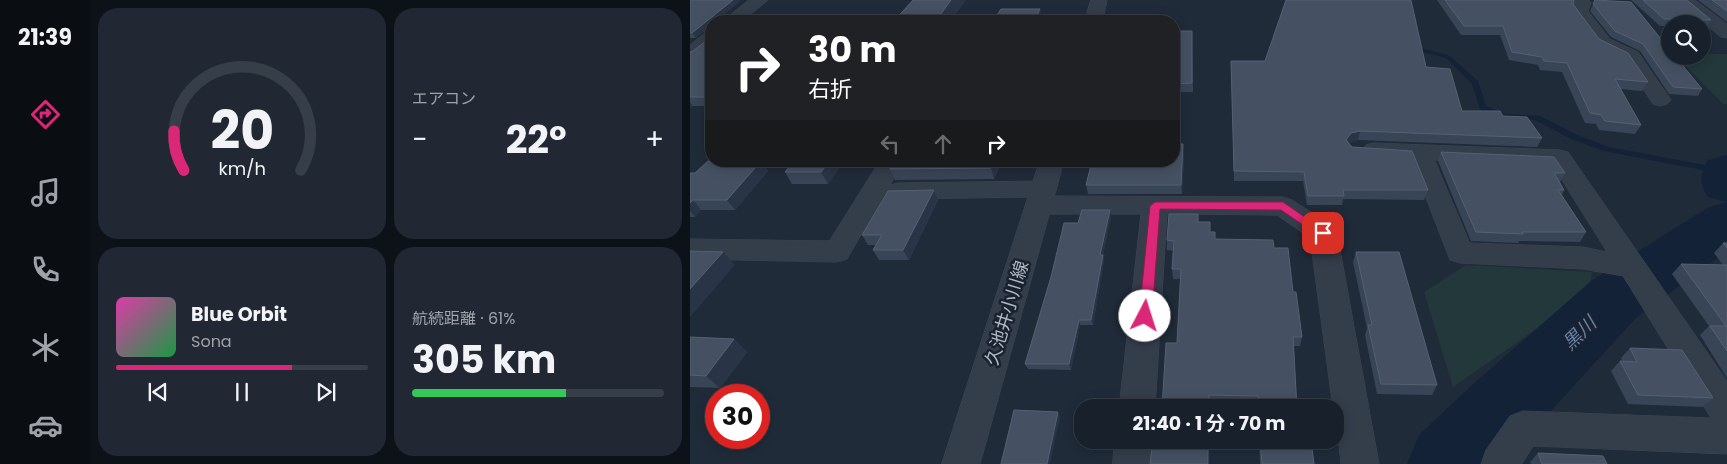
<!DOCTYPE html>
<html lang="ja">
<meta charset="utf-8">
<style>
body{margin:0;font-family:Poppins,"Noto Sans JP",sans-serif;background:#212833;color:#f1f3f6;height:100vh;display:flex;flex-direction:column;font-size:19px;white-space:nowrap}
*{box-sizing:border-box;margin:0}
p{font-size:16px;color:#9fa3a9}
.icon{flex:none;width:28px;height:28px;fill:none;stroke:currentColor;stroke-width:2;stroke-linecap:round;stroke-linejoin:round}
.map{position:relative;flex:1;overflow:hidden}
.panel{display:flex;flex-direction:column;gap:8px;padding:8px;background:#0d1218;width:600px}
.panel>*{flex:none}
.guide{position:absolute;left:15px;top:15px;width:475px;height:152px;border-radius:20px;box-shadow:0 2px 12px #0003,0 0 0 1px #363e47;background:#202124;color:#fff;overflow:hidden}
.fabs{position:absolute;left:971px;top:15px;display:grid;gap:10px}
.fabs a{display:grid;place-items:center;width:50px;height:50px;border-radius:50%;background:#18202b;box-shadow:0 2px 12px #0003,0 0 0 1px #363e47;font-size:25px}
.speed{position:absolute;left:15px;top:384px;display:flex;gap:10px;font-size:25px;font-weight:700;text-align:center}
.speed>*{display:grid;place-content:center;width:65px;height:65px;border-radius:50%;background:#18202b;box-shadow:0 2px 12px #0003,0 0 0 1px #363e47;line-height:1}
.speed .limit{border:8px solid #d22;background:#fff;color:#111}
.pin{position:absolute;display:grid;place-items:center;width:42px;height:42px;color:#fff;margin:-21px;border-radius:10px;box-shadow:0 2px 8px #0006}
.me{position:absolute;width:55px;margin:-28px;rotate:5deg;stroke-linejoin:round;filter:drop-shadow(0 0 4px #0008)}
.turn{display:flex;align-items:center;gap:18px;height:105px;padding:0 20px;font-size:22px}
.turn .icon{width:65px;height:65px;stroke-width:2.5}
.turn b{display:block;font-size:35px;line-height:42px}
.lanes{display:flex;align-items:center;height:48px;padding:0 20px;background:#0003;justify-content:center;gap:25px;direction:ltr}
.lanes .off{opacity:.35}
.big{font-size:38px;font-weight:700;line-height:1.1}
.panel .tile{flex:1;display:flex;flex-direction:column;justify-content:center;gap:8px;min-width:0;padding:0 18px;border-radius:20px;background:#212833}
.panel .dial{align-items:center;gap:0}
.dial svg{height:130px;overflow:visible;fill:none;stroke:#363e47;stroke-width:7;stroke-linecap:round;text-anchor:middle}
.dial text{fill:#f1f3f6;stroke:none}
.song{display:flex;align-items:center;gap:15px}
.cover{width:60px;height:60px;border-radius:8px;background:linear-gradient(135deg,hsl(320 70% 55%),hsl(140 70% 35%))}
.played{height:5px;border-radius:2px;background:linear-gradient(90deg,#db2777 70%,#363e47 70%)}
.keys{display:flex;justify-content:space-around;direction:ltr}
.heat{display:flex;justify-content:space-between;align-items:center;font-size:28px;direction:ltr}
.charge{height:8px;border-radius:4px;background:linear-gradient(90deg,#34c759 61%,#363e47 0)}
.panel .tiles{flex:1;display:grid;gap:8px;grid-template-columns:repeat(2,1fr)}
.trip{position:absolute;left:384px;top:399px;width:270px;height:50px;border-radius:20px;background:#18202b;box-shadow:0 2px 12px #0003,0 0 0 1px #363e47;font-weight:700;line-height:50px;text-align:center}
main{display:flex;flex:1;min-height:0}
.menu{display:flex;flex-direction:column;width:90px;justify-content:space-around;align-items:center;background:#0a0d11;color:#9fa3a9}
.menu .icon{width:35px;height:35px}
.menu .current{color:#db2777}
.menu b{font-size:22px;color:#f1f3f6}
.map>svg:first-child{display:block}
</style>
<main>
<nav class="menu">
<b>21:39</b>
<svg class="icon current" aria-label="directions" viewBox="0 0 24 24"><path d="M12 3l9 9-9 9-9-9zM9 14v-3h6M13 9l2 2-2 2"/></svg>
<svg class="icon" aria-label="music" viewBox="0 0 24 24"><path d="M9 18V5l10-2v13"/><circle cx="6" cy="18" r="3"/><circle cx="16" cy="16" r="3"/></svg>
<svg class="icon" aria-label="phone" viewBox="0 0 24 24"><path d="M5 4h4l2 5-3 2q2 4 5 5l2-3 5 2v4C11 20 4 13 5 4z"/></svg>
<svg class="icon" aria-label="climate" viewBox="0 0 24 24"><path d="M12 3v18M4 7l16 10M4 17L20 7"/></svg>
<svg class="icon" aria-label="car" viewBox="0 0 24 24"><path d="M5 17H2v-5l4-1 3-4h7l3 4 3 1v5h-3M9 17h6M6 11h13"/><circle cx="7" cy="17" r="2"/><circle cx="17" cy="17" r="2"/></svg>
</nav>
<section class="panel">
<div class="tiles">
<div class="tile dial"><svg viewBox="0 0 100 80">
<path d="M14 69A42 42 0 1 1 86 69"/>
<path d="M14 69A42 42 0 0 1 8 45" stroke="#db2777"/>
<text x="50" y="56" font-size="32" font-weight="700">20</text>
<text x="50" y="72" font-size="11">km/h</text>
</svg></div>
<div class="tile"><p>エアコン</p>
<div class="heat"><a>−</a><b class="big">22°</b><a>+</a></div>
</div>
<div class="tile">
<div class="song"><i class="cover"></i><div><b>Blue Orbit</b><p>Sona</p></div></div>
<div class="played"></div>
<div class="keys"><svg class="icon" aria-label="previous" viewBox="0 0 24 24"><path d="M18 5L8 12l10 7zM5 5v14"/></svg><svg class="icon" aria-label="pause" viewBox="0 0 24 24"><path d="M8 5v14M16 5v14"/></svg><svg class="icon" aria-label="next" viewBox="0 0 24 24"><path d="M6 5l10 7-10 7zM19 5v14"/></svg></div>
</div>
<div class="tile"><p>航続距離 · 61%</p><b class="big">305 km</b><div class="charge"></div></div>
</div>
</section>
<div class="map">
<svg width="1037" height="464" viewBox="0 0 1037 464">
<rect width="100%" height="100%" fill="#202b39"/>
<!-- green -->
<path fill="#22383a" d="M1013 54H1037V104H1033L986 56H1012Z
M776 265 902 272 898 293 763 387 734 292Z"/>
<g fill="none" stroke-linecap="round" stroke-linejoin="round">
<!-- stream -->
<path fill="#142237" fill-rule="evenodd" d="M720 45 760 56 788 81 796 106 816 114 850 116 887 135 919 147 1036 169 1037 175 914 151 881 139 845 120 815 118 790 109 782 84 756 58 718 48 717 47Z"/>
<!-- river -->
<path fill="#142237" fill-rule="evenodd" d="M1037 155V251L947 317 812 464H717L729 435 781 386 901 281 1017 208 1036 202 1018 197C1009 183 1009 175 1018 160Z"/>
<defs>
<path id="minor" d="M59 0H78L53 21H33Z
M882 0H899L901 3 898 11 920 39 948 52 981 100 977 104 970 106 963 104 934 60 906 47 881 11 884 4Z
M987 0H1005L1037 24V38L1031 37Z
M21 32V46L7 58 0 60V45L15 33Z
M684 143 870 150 878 152 1037 381V454L843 446 832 464H791L796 450 820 416 833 411 1021 418 933 276 893 269 770 263 760 260 721 159 676 155 672 150 676 145ZM745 160 862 164 917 252 893 247 780 243Z
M190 161H214L200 185 208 183 354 181 363 183 367 189 363 195 358 196 593 197 602 200 643 226 647 233 689 464H651L645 408H643L620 238 587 215 477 214 465 408H429L451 214H349L340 211 336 205 340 199 344 197 208 199 199 197 196 192 157 259 147 262 0 259V239L139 241Z
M425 440H463L461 464H423Z"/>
<path id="tertiary" d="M401 0H417L413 21H395Z
M350 161H374L290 464H252Z"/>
</defs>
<!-- minor casing -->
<use href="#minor" stroke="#3d4653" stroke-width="1"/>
<!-- tertiary casing -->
<use href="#tertiary" stroke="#3d4653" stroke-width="1"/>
<!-- minor -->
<use href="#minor" fill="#343d4a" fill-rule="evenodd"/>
<!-- tertiary -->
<use href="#tertiary" fill="#343d4a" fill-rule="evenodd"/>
</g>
<!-- wall -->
<path fill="#384556" d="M0 0H50V1L26 21H21V25L6 38H0Z
M747 0H884L883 4 909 39 958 82 952 91 930 89 951 125 945 134 909 130 906 124 895 123 872 72 850 70 848 65 819 60 810 35H771Z
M905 0 1012 89 1008 96 979 94 950 51 921 37 900 11Z
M941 0H997L1021 20 1017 27H1012V24H980V26H970Z
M1008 0H1037V22Z
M484 31H502L503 92H484Z
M21 40V106H3L0 108V52L3 51Z
M541 61 736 67 772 111 813 116 852 138 847 147 668 140 660 142 659 143 662 147 738 190 734 200 653 199 652 205H617L613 181H544Z
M751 152 875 173 870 182 874 190 872 195 896 232 890 242 829 241 828 243 781 241 748 161Z
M494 153 492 194H398L396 185Z
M21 161H71L78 171 45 210H11L5 217H0V173H5Z
M104 161H154L138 184H102L95 172Z
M204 161H312L304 179 205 180 200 169Z
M244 190 248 200 219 260H189L183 250 186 245H178L172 235Z
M421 216 413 255 414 260 403 325H390L381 370 338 369 335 364 361 277 388 223Z
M509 222 520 232 525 239 584 248 603 292 612 337 610 346H604L607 408H567V405L519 404 487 343 491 279H483L482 269 483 251 477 250V240Z
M1033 243H1037V378L1010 335 1019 326 982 274 991 264 1033 265 1024 253Z
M666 252 747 385 742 395 687 394 675 335 677 328 663 262Z
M0 337 44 339 57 352 30 388 0 387Z
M940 348 1023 398 1012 407 938 404 921 371 930 361 933 362 931 358Z
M569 440H621L624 464H570Z
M848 453 917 464H841L840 462Z"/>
<!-- shaded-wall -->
<path fill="#293546" d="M43 0H50V1L26 21H21V25L6 38 2 33Z
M261 0H276L261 21H246Z
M350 9 352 19 351 21H344Z
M0 102 3 106 0 108Z
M670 131 668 140 660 142 654 149 656 140 661 133Z
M493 144 494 153 492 194 491 185Z
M71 161 78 171 45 210 37 200Z
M140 161H154L138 184 131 172Z
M304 161H312L304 179 301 168Z
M244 190 248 200 219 260 213 250Z
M3 200 11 210 5 217 0 211V203Z
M420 210 421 216 413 255 414 260 403 325 401 320 410 255Z
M33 252 45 265 0 317V289Z
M389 320 390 325 381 370 379 364Z
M44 339 57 352 30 388 16 376Z
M368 412 370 417 360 464H357Z"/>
<!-- building -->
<path fill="#455162" stroke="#556172" d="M0 0H43L2 33H0Z
M223 0H261L246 21H204Z
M596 0H721L736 67 760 69 772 111H810L813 116 837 117 852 138 670 131 661 133 656 140 662 147 722 151 738 190H653L654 196H618L614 172 544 171 541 61H575Z
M755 0H884L883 4 909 39 938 53 958 82 925 79 951 125 915 121 911 115 900 113 877 63 854 61 852 57 822 52 813 26H774Z
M905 0 941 2 980 50V56H985L1012 89 983 87 953 44 925 31 903 4Z
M953 0H997L1021 20 974 19Z
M1022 0H1037V11Z
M311 9H350L344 21H303Z
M484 31H502V83L484 84Z
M17 40H21V97H0V52L3 51Z
M484 144H493L491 185H396L402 161H484Z
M751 152 864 157 875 173H864L874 190H868L896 232H832L833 234 786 232Z
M18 161H71L37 200H3L0 203V173H5Z
M104 161H140L131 172H95Z
M204 161H304L301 168 200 169Z
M244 190 213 250H183L192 235H172L198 191Z
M392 210H420L410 255H413L401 320H389L379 364H335L361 277 374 223H388Z
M479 214H508V222H520V232H525V239L583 240 584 248H598L603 292H606L612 337H603L607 408H569L568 396 519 395V408H472L476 343H487L491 269H482L484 241 477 240Z
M1033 243H1037V248Z
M0 251 33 252 0 289Z
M666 252H709L747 385 691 384 678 325H682Z
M991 264 1037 265V351L1020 326H1036Z
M0 337 44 339 16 376 0 375Z
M940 348 992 350 1023 398 948 395 930 361 947 362Z
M324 410 368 412 357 464H311Z
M463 440H518V464H460Z
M570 440H621L624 464H572Z
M848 453 913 456 917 464H852Z"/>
<!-- route -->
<path fill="#db2777" stroke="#8e194d" d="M465 202H593L638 233 637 236H629L591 210 470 209 462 316 455 321 449 316 460 206Z"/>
<g text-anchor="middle" stroke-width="5" stroke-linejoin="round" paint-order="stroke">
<!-- street labels -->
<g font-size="18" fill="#afb8c6" stroke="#19222e">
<text transform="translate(317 313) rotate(-73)" y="6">久池井小川線</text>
</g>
<!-- water labels -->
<g font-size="19" font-style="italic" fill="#6682a7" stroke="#19222e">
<text transform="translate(889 333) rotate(-44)" y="7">黒川</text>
</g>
</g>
</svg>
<div class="fabs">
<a><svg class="icon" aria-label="search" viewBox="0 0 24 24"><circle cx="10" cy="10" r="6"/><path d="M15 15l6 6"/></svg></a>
</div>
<div class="speed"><div class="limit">30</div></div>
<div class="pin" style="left:633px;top:233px;background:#d93025"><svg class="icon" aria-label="arrive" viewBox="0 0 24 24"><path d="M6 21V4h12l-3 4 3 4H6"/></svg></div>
<svg class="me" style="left:455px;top:316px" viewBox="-20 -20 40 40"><circle r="19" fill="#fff"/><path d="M0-13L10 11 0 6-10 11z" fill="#db2777"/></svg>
<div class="trip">21:40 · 1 分 · 70 m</div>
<div class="guide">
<div class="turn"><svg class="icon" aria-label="right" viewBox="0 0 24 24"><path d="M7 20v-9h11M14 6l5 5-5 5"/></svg><div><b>30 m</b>右折</div></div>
<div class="lanes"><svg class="icon off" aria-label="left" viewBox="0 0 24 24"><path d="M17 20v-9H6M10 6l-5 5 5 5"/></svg><svg class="icon off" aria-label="ahead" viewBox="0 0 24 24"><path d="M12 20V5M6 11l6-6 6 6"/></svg><svg class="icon" aria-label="right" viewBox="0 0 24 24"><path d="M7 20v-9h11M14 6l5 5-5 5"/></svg></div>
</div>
</div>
</main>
